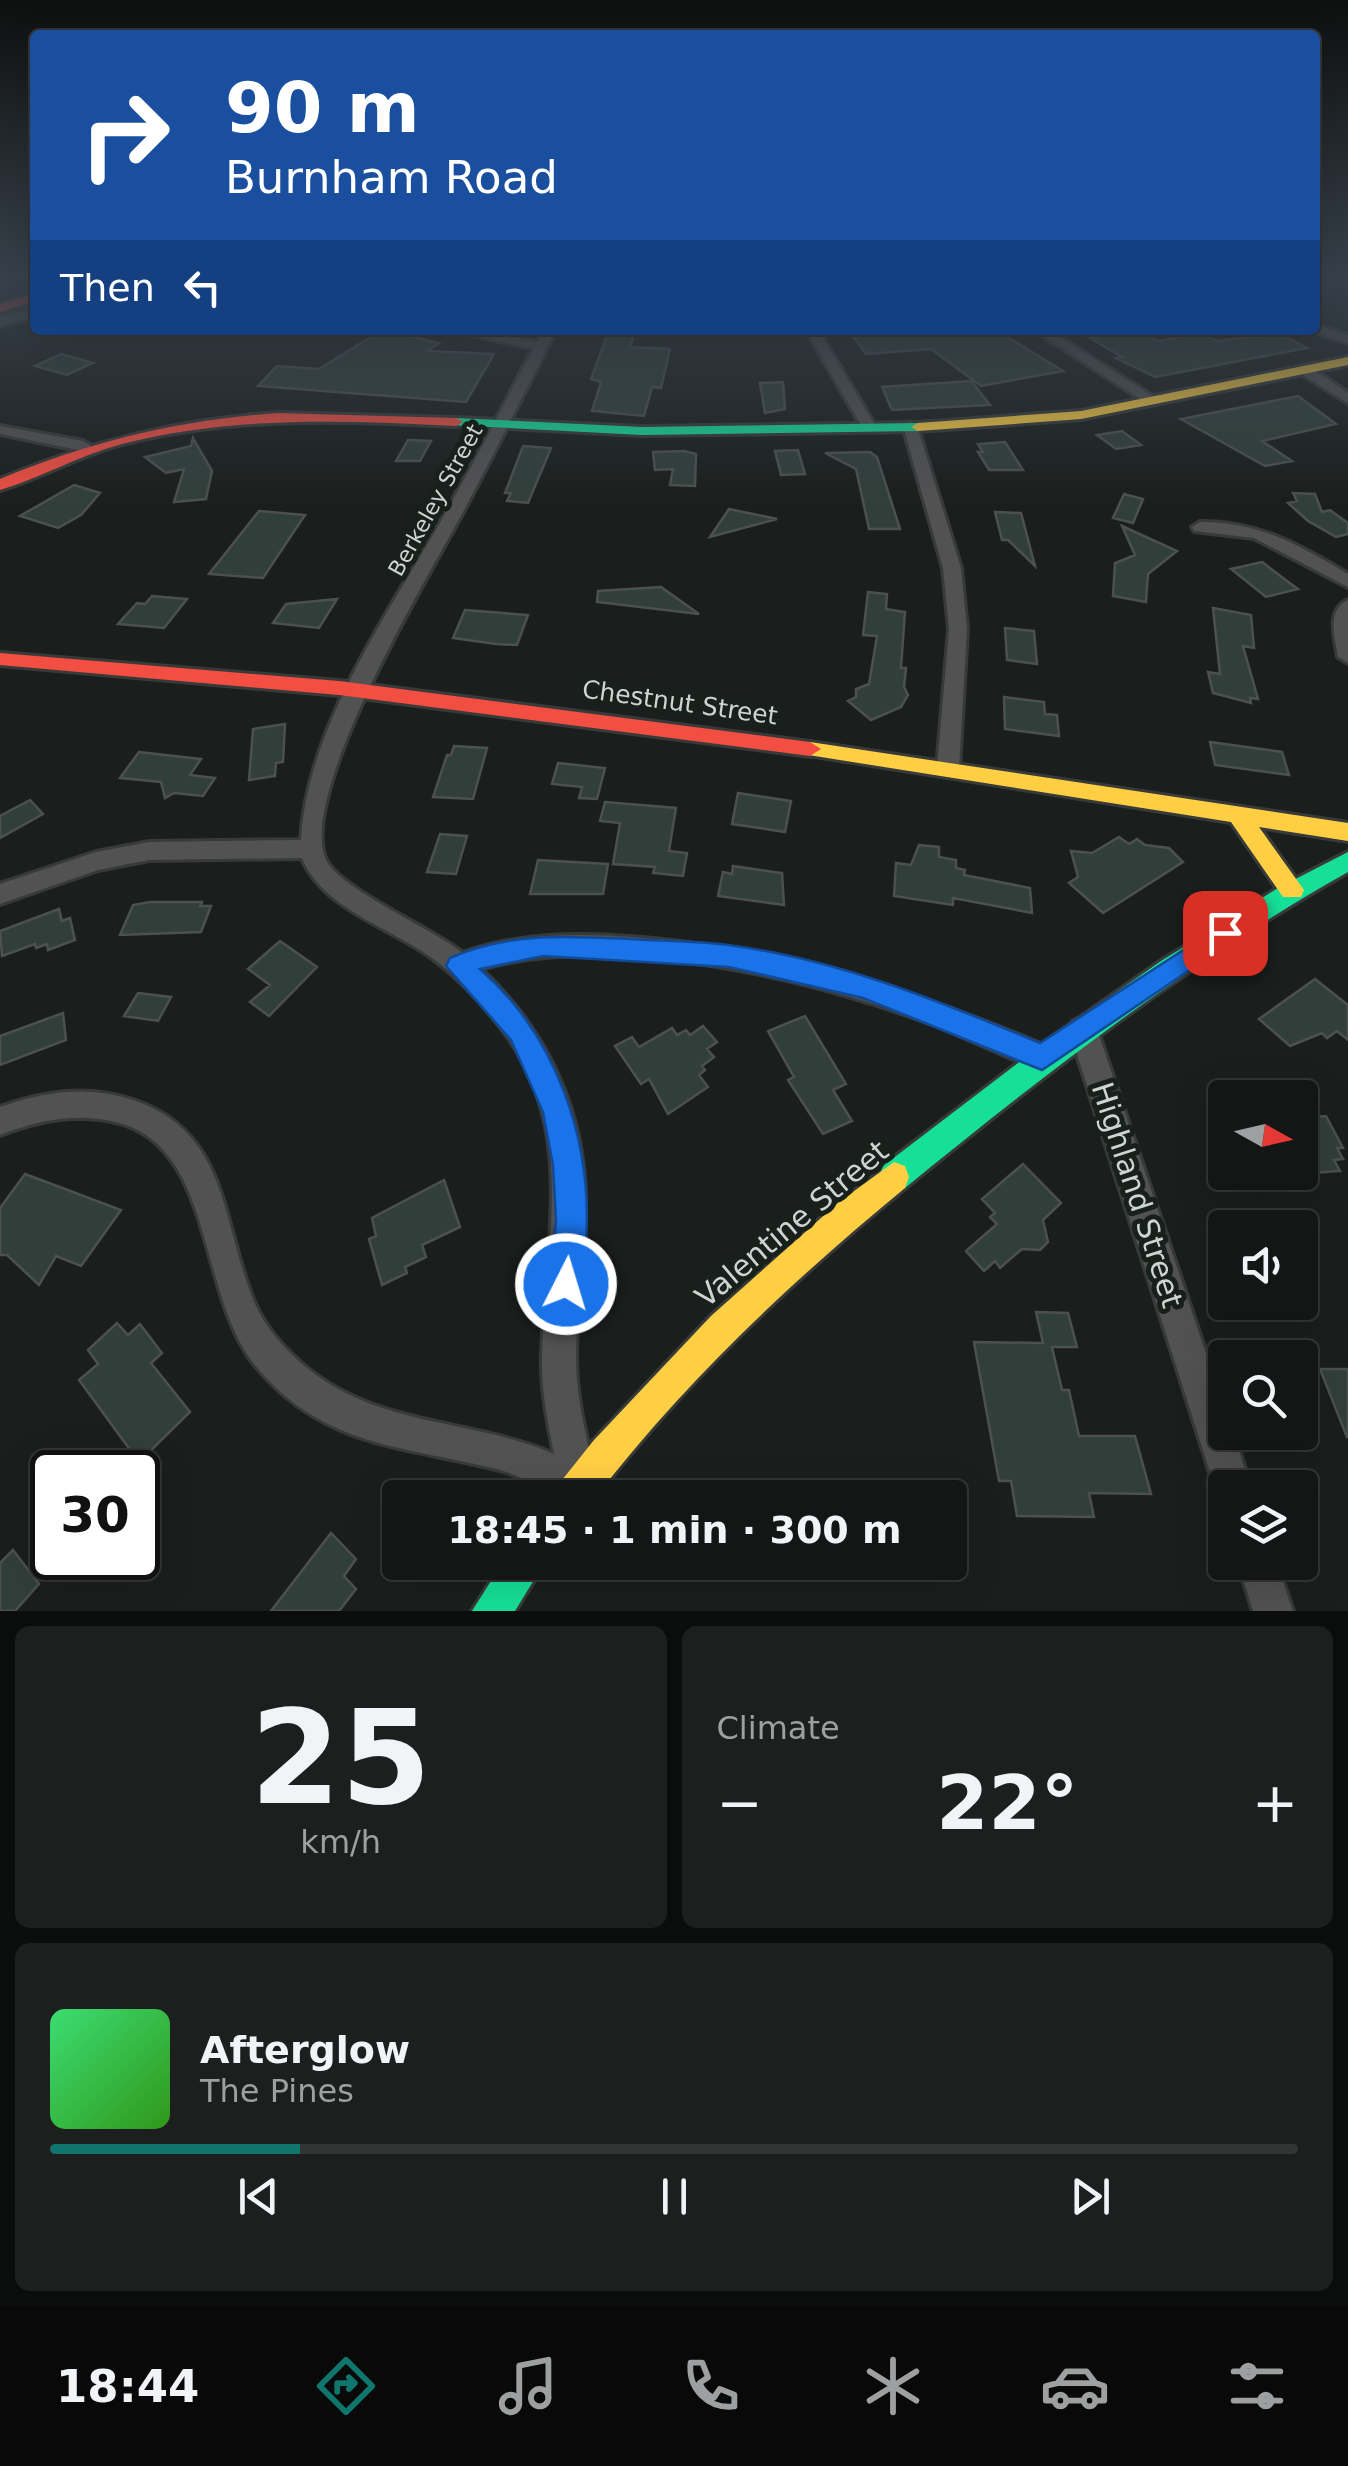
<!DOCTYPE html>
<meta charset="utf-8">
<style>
body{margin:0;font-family:"DejaVu Sans",sans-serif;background:#1d1f1e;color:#f1f3f6;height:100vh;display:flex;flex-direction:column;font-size:38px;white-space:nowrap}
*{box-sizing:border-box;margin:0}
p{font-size:32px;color:#9d9fa0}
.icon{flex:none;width:55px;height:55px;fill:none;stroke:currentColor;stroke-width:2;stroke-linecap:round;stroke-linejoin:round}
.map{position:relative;height:1611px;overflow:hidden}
.sheet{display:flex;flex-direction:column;gap:15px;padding:15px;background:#0b0c0c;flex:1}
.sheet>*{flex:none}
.guide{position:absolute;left:30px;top:30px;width:1290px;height:305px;border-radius:10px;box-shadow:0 10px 40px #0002,0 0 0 2px #333534;background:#1a4fa0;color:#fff;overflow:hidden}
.needle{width:65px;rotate:98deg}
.tools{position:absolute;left:1208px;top:1080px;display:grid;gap:20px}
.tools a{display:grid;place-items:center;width:110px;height:110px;border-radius:10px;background:#141615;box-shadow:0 10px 40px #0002,0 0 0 2px #333534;font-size:50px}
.speed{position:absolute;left:30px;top:1450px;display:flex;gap:20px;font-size:50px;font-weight:700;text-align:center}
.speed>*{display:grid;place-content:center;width:130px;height:130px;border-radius:50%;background:#141615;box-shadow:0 10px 40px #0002,0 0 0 2px #333534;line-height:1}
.speed .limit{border:5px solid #111;border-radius:15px;background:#fff;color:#111}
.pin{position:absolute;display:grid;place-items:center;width:85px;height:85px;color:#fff;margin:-42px;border-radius:20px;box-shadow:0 5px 15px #0006}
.me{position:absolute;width:110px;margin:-55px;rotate:5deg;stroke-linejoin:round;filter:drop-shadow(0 0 8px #0008)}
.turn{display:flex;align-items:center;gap:35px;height:210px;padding:0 30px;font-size:45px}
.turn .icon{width:130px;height:130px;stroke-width:2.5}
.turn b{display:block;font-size:70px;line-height:85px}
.then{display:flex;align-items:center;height:95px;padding:0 30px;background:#0003;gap:20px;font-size:38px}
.big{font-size:75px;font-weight:800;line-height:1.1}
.sheet .tile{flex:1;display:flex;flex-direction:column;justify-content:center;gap:15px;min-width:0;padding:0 35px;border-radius:15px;background:#1d1f1e}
.sheet .dial{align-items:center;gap:0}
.dial b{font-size:130px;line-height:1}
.song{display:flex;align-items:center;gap:30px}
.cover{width:120px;height:120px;border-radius:15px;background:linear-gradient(135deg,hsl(140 70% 55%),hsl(110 70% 35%))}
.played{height:10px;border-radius:5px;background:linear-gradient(90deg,#0f766e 20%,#333534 20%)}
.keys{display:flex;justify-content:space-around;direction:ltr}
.heat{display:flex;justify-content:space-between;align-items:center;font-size:55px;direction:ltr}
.sheet .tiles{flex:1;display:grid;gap:15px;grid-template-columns:1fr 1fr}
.tile:last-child{grid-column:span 2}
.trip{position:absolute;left:382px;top:1480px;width:585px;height:100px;border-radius:10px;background:#141615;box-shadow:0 10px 40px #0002,0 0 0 2px #333534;font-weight:800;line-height:100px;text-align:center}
.dock{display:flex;height:160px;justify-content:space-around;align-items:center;background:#080908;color:#9d9fa0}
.dock .icon{width:70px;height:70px}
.dock .on{color:#0f766e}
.dock b{font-size:45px;color:#f1f3f6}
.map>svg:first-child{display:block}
</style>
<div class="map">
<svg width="1348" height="1611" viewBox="0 0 1348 1611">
<rect width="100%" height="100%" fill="#1a1e1c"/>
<!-- building -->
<path fill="#313f3a" stroke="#4d504f" stroke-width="2.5" d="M382 330 439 343 428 351 494 354 466 402 258 386 277 366 319 369Z
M609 330H636L630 347 670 349 661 388 652 387 644 416 592 411 601 382 591 379Z
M849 330H996L1063 371 981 386 931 349 866 354Z
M1124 331H1141L1158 341 1203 333 1216 341 1281 334 1307 348 1155 377 1116 358 1122 357 1090 338Z
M61 354 93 363 67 375 35 366Z
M971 381 990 405 892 410 882 387Z
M783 382 785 409 765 413 760 383Z
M1298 396 1336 424 1262 441 1292 461 1265 466 1181 419Z
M1122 431 1141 445 1116 449 1097 435Z
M193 438 212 471 206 499 174 502 184 469 166 473 145 457 191 446Z
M408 440 431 441 420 461H396Z
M1005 442 1023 470H989L978 452H983L978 444Z
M523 446 551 448 528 503 507 501 511 493H505Z
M798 450 805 474 781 475 775 451Z
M684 451 696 454 695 486 670 485 673 469 655 470 653 452Z
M870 452 877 457 900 529H869L856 469 825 453Z
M74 485 100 493 81 515 58 528 20 516Z
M1293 493 1315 494 1322 512 1330 510 1348 523V534L1336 537 1308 521 1288 503 1297 501Z
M1124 494 1143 499 1133 523 1113 518Z
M729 509 777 519 710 537Z
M259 511 305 515 263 578 209 574Z
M995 512 1021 513 1035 566 1008 540H1002Z
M1122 526 1177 551 1148 574 1146 602 1113 596 1115 563 1135 555Z
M1262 562 1287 581 1298 589 1266 597 1231 569Z
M661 587 699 614 597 602 598 591Z
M868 592 887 594 886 609 905 612 901 668H906L904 687 908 695 901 707 871 720 848 701 856 697V689L869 684 877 636 863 635Z
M152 596 187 599 164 628 118 624 137 603 145 604Z
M337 599 319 628 273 623 286 604Z
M1213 608 1251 615 1254 648 1243 646 1258 699 1250 698 1251 703 1213 693 1208 672 1220 674Z
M465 610 528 615 517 645 496 644 453 638Z
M1005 628 1034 631 1037 664 1007 660Z
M1004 697 1044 702 1045 714 1057 715 1059 736 1005 729Z
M285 724 283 762 276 763 275 776 249 780 253 729Z
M1210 742 1282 752 1289 775 1215 765Z
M454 746 487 748 473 799 433 797 447 755H451Z
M139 752 201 759 190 775 215 778 203 796 174 793 165 798 161 782 120 778Z
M558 763 605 768 597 799 579 798 582 787 552 784Z
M738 793 791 801 785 832 732 824Z
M30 800 43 814 0 838V816Z
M605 802 676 808 669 851 687 853 683 876 653 873 655 867 613 864 620 823 600 821Z
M440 834 467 836 456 874 427 872Z
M1119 837 1129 844 1137 839 1145 845 1169 848 1183 862 1103 913 1069 883 1078 877 1071 851 1092 853Z
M919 845 939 847V857L956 860V868L965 870 964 875 1030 888 1032 913 953 898V905L894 896 896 863 911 865Z
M538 860 608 864 603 894H530Z
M733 866 782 873 784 905 718 896 723 872 732 874Z
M150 902H202L200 906H211L201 932 120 935 133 905Z
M59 909 62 921 70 918 75 940 48 950 47 944 36 948 35 944 2 956 0 931Z
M280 941 317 967 269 1016 250 1002 270 985 248 969Z
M1315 979 1348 1005V1040L1337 1031 1327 1038 1322 1033 1290 1046 1259 1019Z
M138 993 171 997 158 1021 124 1016Z
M63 1013 66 1040 0 1065V1036Z
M805 1016 846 1084 833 1090 852 1121 823 1134 788 1080 794 1077 768 1031Z
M703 1026 717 1042 707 1049 714 1057 702 1066 705 1070 699 1075 708 1087 668 1114 649 1079 641 1084 615 1046 632 1037 639 1047 672 1028 677 1035 686 1030 690 1035Z
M1326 1116 1343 1148H1337L1343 1159 1334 1160 1340 1171 1300 1174V1118Z
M1023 1164 1061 1203 1043 1220 1048 1242 1040 1250 1022 1249 1000 1268 995 1261 984 1271 966 1251 997 1224 990 1217 995 1213 982 1199Z
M25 1174 121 1210 81 1266 56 1256 39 1285 7 1255H0V1208Z
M444 1180 460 1227 422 1245 426 1257 405 1267 407 1273 382 1285 369 1239 376 1236 372 1218Z
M1036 1312 1068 1313 1077 1347H1052L1062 1390H1069L1079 1436H1135L1151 1494 1089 1493 1094 1517 1017 1516 1011 1481H999L974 1342 1043 1343Z
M117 1323 128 1335 140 1324 162 1353 151 1363 190 1412 139 1462 79 1380 98 1364 88 1350Z
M1320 1369H1348V1437H1347Z
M331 1533 356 1559 344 1576 356 1589 339 1611H271Z
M13 1550 39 1584 15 1611H0V1563Z"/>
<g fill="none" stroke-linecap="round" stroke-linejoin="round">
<defs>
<path id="street" d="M35 308V316L0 326V318Z
M1315 324 1348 335V343L1311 331 1315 330Z
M451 330H476L537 342 544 330H556C525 391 495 452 463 512 429 575 296 795 326 860 340 889 433 929 463 953 521 932 583 933 643 938 787 950 920 992 1052 1049L1056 1058 1052 1067 1042 1071C1004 1056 968 1038 929 1023 805 977 611 931 481 969 548 1032 586 1114 585 1206 584 1257 576 1308 576 1358 576 1402 588 1444 598 1486L594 1498C584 1498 572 1499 563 1497 542 1491 523 1476 500 1470 407 1446 322 1448 255 1365 199 1296 214 1156 126 1125 83 1111 41 1119 0 1135V1107C45 1091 87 1085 133 1100 230 1132 221 1225 255 1304 266 1329 286 1351 307 1368 381 1428 470 1418 554 1454 548 1422 541 1390 542 1357 544 1247 577 1138 510 1040 488 1009 462 980 432 958 390 927 323 909 302 858L149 860 98 870 0 904V884L96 852 149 842 301 840C307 728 388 614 442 519 474 463 503 406 533 349Z
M806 330H818L876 427 874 430 862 427Z
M1034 330H1049L1160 401 1148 404Z
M1300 367H1310L1348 393V403L1300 373Z
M910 422 917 426 961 568 967 629 959 768 948 776 937 768 949 629 943 568 903 426Z
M0 426 83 441 91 446 83 451 0 434Z
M1200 522C1257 521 1300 545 1348 574V587L1254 538 1194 531 1192 527Z
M1348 600V663L1338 657C1335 637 1326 610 1348 600Z
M1083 1017 1093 1021 1097 1029 1225 1410V1432H1233L1251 1488H1225V1503L1220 1501 1215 1488 1069 1029 1073 1021Z
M1238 1562H1276L1293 1611H1253Z"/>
<path id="fast" d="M456 418 642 427 918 423 925 427 918 431 642 435 451 425 449 422Z
M1348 852V872C1189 962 1046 1073 905 1188L894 1192 883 1188 879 1177 883 1166 1048 1040 1161 961 1278 888Z
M503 1562H545L515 1611H472Z"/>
<path id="slow" d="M1348 357V365L1081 419 918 431 911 427 918 423 1081 411Z
M810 742 1348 823V841L1259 827 1304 890 1301 897H1283L1231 822 802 754 799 749Z
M894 1162 905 1166 909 1177 905 1188C791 1282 685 1381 595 1498H553L558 1485 594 1440 711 1316 839 1202Z"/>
<path id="jam" d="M35 293V301L0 312V304Z
M278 413 456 418 463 422 456 426C344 420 231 416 122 444 79 455 41 478 0 490V479C91 441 179 420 278 413Z
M0 653 339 681 810 742 821 749 810 756 339 695 0 665Z"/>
</defs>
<!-- street casing -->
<use href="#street" stroke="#383a39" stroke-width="6"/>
<!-- fast casing -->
<use href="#fast" stroke="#383a39" stroke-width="6"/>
<!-- slow casing -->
<use href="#slow" stroke="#383a39" stroke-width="6"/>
<!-- jam casing -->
<use href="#jam" stroke="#383a39" stroke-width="6"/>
<!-- street -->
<use href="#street" fill="#535253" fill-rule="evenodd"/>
<!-- fast -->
<use href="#fast" fill="#16e098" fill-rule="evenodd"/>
<!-- slow -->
<use href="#slow" fill="#ffcf43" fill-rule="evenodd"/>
<!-- jam -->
<use href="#jam" fill="#f24e42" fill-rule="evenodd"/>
</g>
<!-- sky -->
<linearGradient id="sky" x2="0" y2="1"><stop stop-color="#0e100f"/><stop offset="0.55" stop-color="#38414b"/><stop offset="1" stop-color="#38414b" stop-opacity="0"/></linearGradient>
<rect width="1348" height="506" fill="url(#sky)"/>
<!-- route -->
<path fill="#1a73e8" stroke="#114b97" stroke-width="2.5" d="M1225 923 1237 933 1234 940 1042 1070 863 998 729 967 543 956 480 969C557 1036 593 1142 586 1242 584 1260 585 1278 578 1295L566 1300 555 1295 550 1284 556 1220 553 1165 543 1112 511 1040 446 966 450 958C510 932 566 936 629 939 662 941 696 941 728 945 837 959 939 1001 1040 1043Z"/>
<g text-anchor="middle" stroke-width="10" stroke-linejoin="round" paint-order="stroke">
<!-- far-street labels -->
<g font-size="22" fill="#ced4d1" stroke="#18201c">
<text transform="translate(435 500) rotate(-61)" y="8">Berkeley Street</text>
</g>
<!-- street labels -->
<g font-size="25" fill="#ced4d1" stroke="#18201c">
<text transform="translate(680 702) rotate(8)" y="9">Chestnut Street</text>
</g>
<!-- near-street labels -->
<g font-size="30" fill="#ced4d1" stroke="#18201c">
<text transform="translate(1137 1195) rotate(72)" y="10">Highland Street</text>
<text transform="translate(792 1224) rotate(-40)" y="10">Valentine Street</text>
</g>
</g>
</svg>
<div class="tools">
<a><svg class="needle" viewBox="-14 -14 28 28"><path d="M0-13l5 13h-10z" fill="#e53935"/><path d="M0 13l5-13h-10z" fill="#9d9fa0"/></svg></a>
<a><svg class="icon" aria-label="sound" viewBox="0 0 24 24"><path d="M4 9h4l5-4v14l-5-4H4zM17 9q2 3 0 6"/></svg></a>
<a><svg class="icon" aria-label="search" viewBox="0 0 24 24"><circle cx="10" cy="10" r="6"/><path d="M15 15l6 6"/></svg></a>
<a><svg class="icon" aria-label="layers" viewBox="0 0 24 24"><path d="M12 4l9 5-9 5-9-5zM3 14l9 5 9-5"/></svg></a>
</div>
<div class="speed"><div class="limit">30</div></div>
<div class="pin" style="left:1225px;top:933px;background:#d93025"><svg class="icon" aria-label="arrive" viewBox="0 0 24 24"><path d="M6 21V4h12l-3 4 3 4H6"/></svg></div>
<svg class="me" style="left:566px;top:1284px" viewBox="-20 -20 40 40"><circle r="17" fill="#1a73e8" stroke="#fff" stroke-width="3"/><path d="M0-11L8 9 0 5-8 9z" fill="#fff"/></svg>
<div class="trip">18:45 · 1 min · 300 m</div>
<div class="guide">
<div class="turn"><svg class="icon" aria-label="right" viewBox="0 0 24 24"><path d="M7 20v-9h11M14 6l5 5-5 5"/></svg><div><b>90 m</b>Burnham Road</div></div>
<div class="then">Then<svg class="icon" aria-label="left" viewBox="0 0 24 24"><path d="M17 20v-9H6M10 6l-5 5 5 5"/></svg></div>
</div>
</div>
<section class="sheet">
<div class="tiles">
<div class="tile dial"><b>25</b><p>km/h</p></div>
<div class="tile"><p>Climate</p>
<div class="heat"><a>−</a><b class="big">22°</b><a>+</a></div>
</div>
<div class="tile">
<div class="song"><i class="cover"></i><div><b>Afterglow</b><p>The Pines</p></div></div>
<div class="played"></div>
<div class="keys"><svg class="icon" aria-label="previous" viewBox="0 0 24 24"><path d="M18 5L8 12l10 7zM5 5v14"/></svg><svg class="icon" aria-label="pause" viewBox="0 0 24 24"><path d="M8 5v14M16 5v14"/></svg><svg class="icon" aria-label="next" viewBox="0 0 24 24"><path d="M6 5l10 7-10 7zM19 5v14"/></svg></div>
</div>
</div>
</section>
<nav class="dock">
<b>18:44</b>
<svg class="icon on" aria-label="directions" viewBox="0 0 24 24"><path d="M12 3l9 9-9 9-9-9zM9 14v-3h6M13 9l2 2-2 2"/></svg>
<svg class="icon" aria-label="music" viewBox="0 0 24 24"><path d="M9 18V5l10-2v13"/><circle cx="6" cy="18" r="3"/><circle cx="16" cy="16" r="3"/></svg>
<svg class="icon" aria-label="phone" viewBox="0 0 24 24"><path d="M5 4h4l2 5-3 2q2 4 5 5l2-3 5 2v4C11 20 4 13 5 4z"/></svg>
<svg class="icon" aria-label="climate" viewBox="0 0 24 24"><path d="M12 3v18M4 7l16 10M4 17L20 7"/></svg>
<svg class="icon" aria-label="car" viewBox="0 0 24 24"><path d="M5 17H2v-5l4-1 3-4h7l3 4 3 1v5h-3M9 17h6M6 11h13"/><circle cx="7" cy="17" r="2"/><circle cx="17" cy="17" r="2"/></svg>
<svg class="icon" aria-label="filters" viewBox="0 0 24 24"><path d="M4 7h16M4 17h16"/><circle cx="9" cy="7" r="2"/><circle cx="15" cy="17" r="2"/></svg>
</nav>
